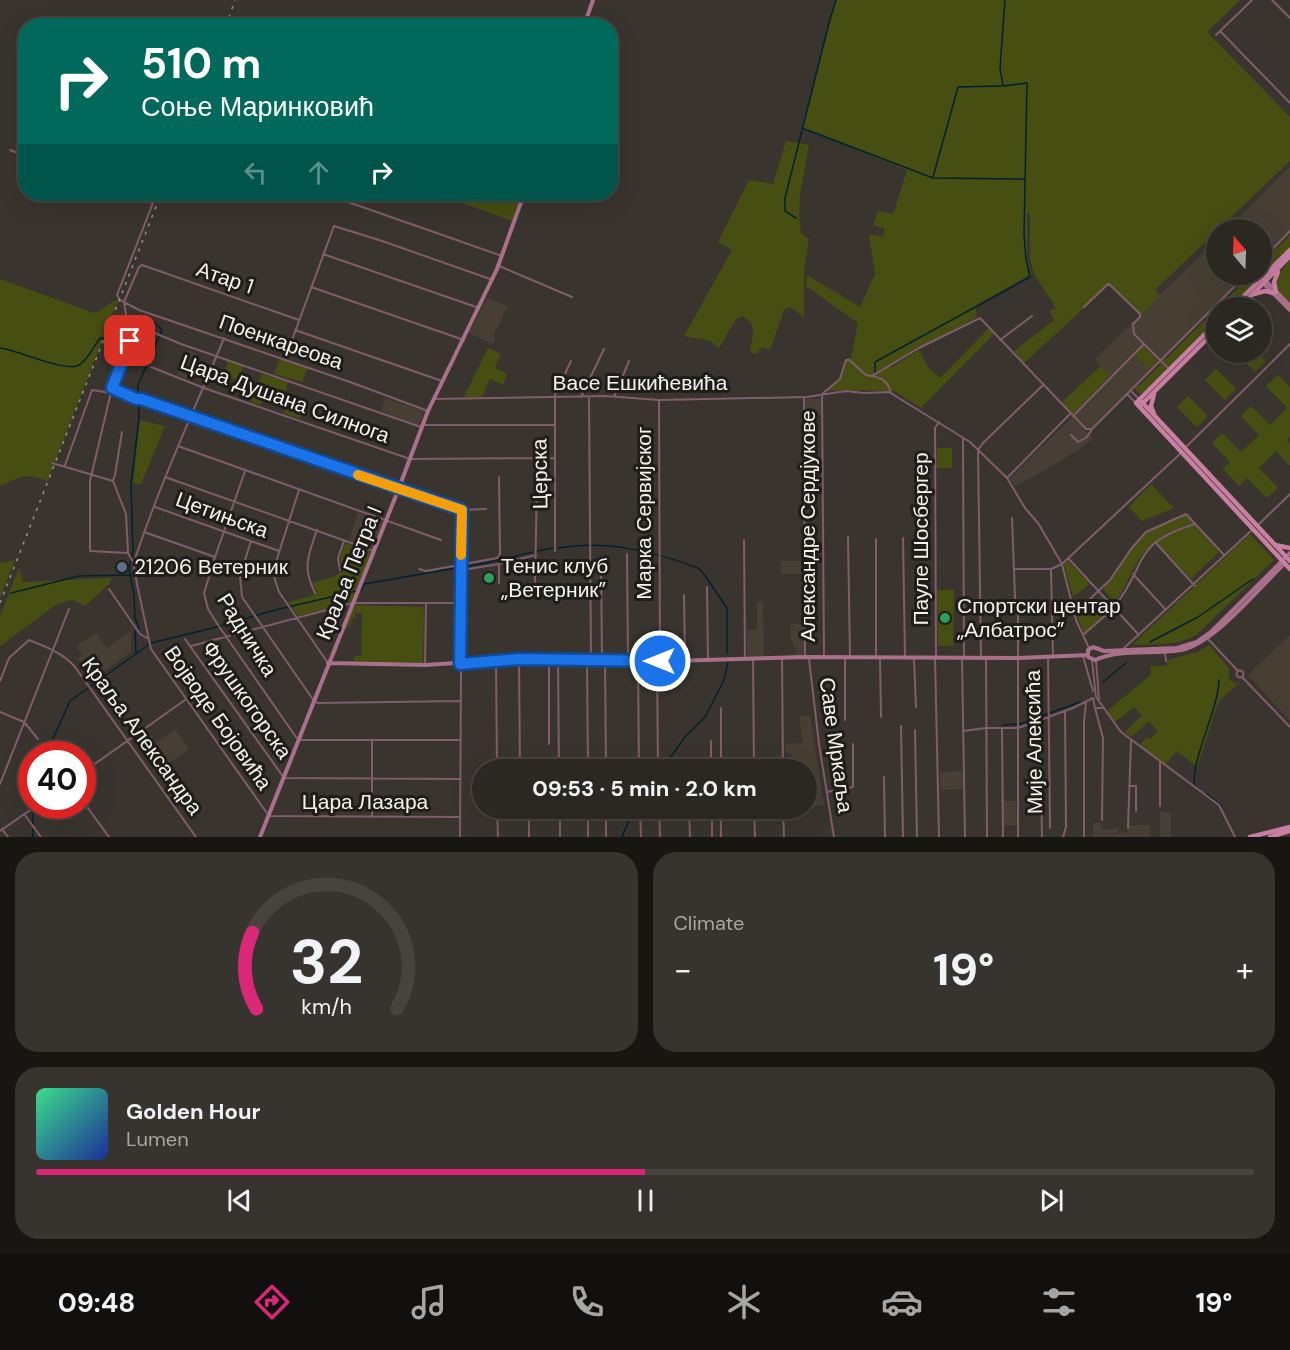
<!DOCTYPE html>
<meta charset="utf-8">
<style>
body{margin:0;font-family:"DM Sans",sans-serif;background:#37342f;color:#f1f3f6;height:100vh;display:flex;flex-direction:column;font-size:22px;white-space:nowrap}
*{box-sizing:border-box;margin:0}
p{font-size:20px;color:#a6a6a5}
.icon{flex:none;width:33px;height:33px;fill:none;stroke:currentColor;stroke-width:2;stroke-linecap:round;stroke-linejoin:round}
.map{position:relative;height:837px;overflow:hidden}
.side{display:flex;flex-direction:column;gap:15px;padding:15px;background:#181613;flex:1}
.side>*{flex:none}
.guide{position:absolute;left:18px;top:18px;width:600px;height:183px;border-radius:24px;box-shadow:0 6px 24px #0002,0 0 0 2px #474440;background:#00695c;color:#fff;overflow:hidden}
.needle{width:39px;rotate:341deg}
.fabs{position:absolute;left:1206px;top:219px;display:grid;gap:12px}
.fabs a{display:grid;place-items:center;width:66px;height:66px;border-radius:50%;background:#2b2822;box-shadow:0 6px 24px #0002,0 0 0 2px #474440;font-size:30px}
.speed{position:absolute;left:18px;top:741px;display:flex;gap:12px;font-size:30px;font-weight:700;text-align:center}
.speed>*{display:grid;place-content:center;width:78px;height:78px;border-radius:50%;background:#2b2822;box-shadow:0 6px 24px #0002,0 0 0 2px #474440;line-height:1}
.speed .limit{border:9px solid #d22;background:#fff;color:#111}
.pin{position:absolute;display:grid;place-items:center;width:51px;height:51px;color:#fff;margin:-26px;border-radius:12px;box-shadow:0 3px 9px #0006}
.me{position:absolute;width:66px;margin:-33px;rotate:270deg;stroke-linejoin:round;filter:drop-shadow(0 0 4px #0008)}
.turn{display:flex;align-items:center;gap:21px;height:126px;padding:0 24px;font-size:27px}
.turn .icon{width:78px;height:78px;stroke-width:2.5}
.turn b{display:block;font-size:42px;line-height:51px}
.lanes{display:flex;align-items:center;height:57px;padding:0 24px;background:#0003;justify-content:center;gap:30px;direction:ltr}
.lanes .off{opacity:.35}
.big{font-size:45px;font-weight:700;line-height:1.1}
.side .tile{flex:1;display:flex;flex-direction:column;justify-content:center;gap:9px;min-width:0;padding:0 21px;border-radius:24px;background:#37342f}
.side .dial{align-items:center;gap:0}
.dial svg{height:156px;overflow:visible;fill:none;stroke:#474440;stroke-width:7;stroke-linecap:round;text-anchor:middle}
.dial text{fill:#f1f3f6;stroke:none}
.song{display:flex;align-items:center;gap:18px}
.cover{width:72px;height:72px;border-radius:9px;background:linear-gradient(135deg,hsl(150 70% 55%),hsl(230 70% 35%))}
.played{height:6px;border-radius:3px;background:linear-gradient(90deg,#db2777 50%,#474440 50%)}
.keys{display:flex;justify-content:space-around;direction:ltr}
.heat{display:flex;justify-content:space-between;align-items:center;font-size:33px;direction:ltr}
.side .tiles{flex:1;display:grid;gap:15px;grid-template-columns:1fr 1fr}
.tile:last-child{grid-column:span 2}
.trip{position:absolute;left:472px;top:759px;width:345px;height:60px;border-radius:30px;background:#2b2822;box-shadow:0 6px 24px #0002,0 0 0 2px #474440;font-weight:700;line-height:60px;text-align:center}
.dock{display:flex;height:96px;justify-content:space-around;align-items:center;background:#11100e;color:#a6a6a5}
.dock .icon{width:42px;height:42px}
.dock .selected{color:#db2777}
.dock b{font-size:27px;color:#f1f3f6}
.map>svg:first-child{display:block}
</style>
<div class="map">
<svg width="1290" height="837" viewBox="0 0 1290 837">
<rect width="100%" height="100%" fill="#39352e"/>
<!-- built -->
<path fill="#473f33" d="M1290 167V231L1262 259V230H1227Z
M1216 240V274L1246 275 1089 431 1073 414 1109 375 1095 359Z
M487 298 508 306 493 336 496 338 493 344 469 333Z
M188 350 197 354 187 379 177 375Z
M385 398 424 411 419 425 381 411Z
M805 399H821V415H805Z
M1072 417 1093 439 1061 461 1015 486 1010 478Z
M358 512 384 521 373 549 349 540Z
M781 561H803V574H781Z
M757 602H763L764 657H747V630H757Z
M791 624H805V656H788L797 652 791 640Z
M131 631V652L93 679 78 659 82 655 76 646 96 633 107 648Z
M1290 635V721L1249 676V674Z
M810 715 824 805 807 806V770L785 769V759H791V753H786L785 744 803 743 799 716Z
M147 730 157 743 175 730 189 749 158 771 135 739Z
M962 771 963 789 941 790 940 772Z
M1003 801H1016L1017 825 1004 826Z
M1160 811 1171 813V837H1160Z
M1093 823H1101L1102 830 1118 828V833L1128 832 1129 825H1150V837H1093Z"/>
<!-- green -->
<path fill="#474e12" d="M836 0H1240L1207 32 1290 117V161L1155 290 1160 295 1141 314 1110 284 1024 363 1014 351 1054 320 1050 311 1056 308 1034 274 1030 259V214L1027 213V257L1031 274 975 306 977 317 888 365 891 368 919 350 928 367 940 378 989 328 994 334 921 408 894 391 847 390 826 391C842 378 843 380 847 358H851L858 323 806 286 807 275 860 307 875 274 869 235 883 236 885 229 873 225 878 211 893 214 907 170 802 128 829 23Z
M786 141 809 145 800 195 799 214 801 233 809 239 804 270V317L790 307 784 310 770 350 762 347 756 354 750 352C752 336 758 326 743 316L736 319 719 348 710 341 684 336 732 250 718 242 749 180 773 184Z
M448 194H521L512 221 448 198Z
M1290 235V249L1266 273 1262 269V263Z
M1290 258V305C1266 280 1277 282 1290 258Z
M1247 275 1255 283 1231 307 1218 308 1247 279Z
M0 279 94 313C104 311 108 302 118 300L55 462H48L54 465 47 481C25 472 20 477 0 486Z
M1216 309V322L1169 368 1162 361 1165 358 1166 359Z
M1143 346 1158 361 1145 373 1148 368 1135 354Z
M488 348 501 354 495 368 507 374 503 385 490 379 482 397H464Z
M1236 353H1258L1266 361 1255 372Z
M280 359 307 368 302 382 274 374Z
M228 361 243 366 239 381 224 375Z
M1160 362 1167 369 1142 396 1134 388 1137 385 1139 386 1160 365Z
M1101 366 1110 375 1073 414 1062 402Z
M1216 369 1236 389 1225 400 1205 380Z
M262 374 288 382 284 396 266 391 261 405 251 402Z
M1278 375 1290 387V437L1287 440 1290 444V466L1276 451 1259 468 1278 488 1267 498 1247 478 1239 486 1223 469 1230 462 1212 443 1222 433 1241 452 1259 435 1241 416 1251 406 1270 425 1287 408 1266 386Z
M1188 396 1208 416 1197 427 1177 407Z
M288 399 305 404 300 419 284 413Z
M140 420 165 426 141 484 133 483Z
M937 448H952V468H936Z
M1151 484 1174 508 1142 521 1129 507Z
M1186 515 1193 523C1142 538 1139 561 1116 603L1103 589C1119 573 1128 547 1147 533 1158 525 1173 520 1186 515Z
M1195 525 1219 552 1191 579 1156 542 1169 534Z
M1250 534 1274 560 1196 635C1178 646 1152 644 1132 645Z
M345 543 372 552 351 602 298 616 289 602 311 596 317 592 312 583 338 575V573L343 572 340 558Z
M15 560 0 598V563Z
M1068 561 1090 584 1073 597 1064 564Z
M19 568 23 582 112 578 108 585 85 606 73 600 57 604 0 646V616Z
M937 590H954L953 646H938Z
M1101 597 1112 609 1084 633 1077 616Z
M354 605 424 607 423 663H354V656H361L362 613H355V618H352L351 624 344 630Z
M1209 645 1229 668V679L1235 684 1240 682 1220 700 1217 706 1197 767 1177 751 1165 765 1140 745 1147 737 1150 739 1158 731 1149 721 1131 737 1125 732 1142 715 1134 707 1115 722 1107 711 1151 675 1150 666H1167V660L1198 652Z"/>
<g fill="none" stroke-linecap="round" stroke-linejoin="round">
<!-- stream -->
<path stroke="#002230" stroke-width="1.5" d="M802 128 933 178 1025 179
M933 177 958 87 1001 86
M796 218 785 211V198L829 23 836 0
M0 348C18 350 66 373 79 365 88 360 94 346 100 338H109C121 315 143 307 162 330L138 385 139 418 131 485 133 550 129 569 134 594 135 618 139 628 135 631 136 653
M875 372V362L1030 277 1026 259 1024 234 1027 83 1003 86 1000 68 1005 0
M558 548C606 540 653 551 698 568L703 573 727 608V653
M537 551 553 548
M11 593 79 576 130 575
M1150 642 1198 617 1253 579
M1103 682 1126 663
M1003 725 1020 724 1080 702
M46 754 70 701 151 643 217 627 275 610 361 590 364 584 486 563 533 552
M662 770 684 738 705 717 724 680 728 662
M1195 787C1189 763 1219 709 1219 680
M1207 794 1222 806
M32 806 33 824
M33 829V837
M622 837 631 815 636 808"/>
<!-- street -->
<path stroke="#815c6c" stroke-width="2" d="M1272 0 1290 18
M1220 31 1290 103
M1216 35 1252 0
M10 150 26 156
M127 194 153 203 117 295 120 300 139 310 350 382 428 411
M348 202 502 256
M323 254 479 308
M1262 260 1290 231
M499 266 572 297
M311 287 464 340
M1084 307 1108 284 1110 285 1140 314V317L1133 324 1134 334 1169 369
M128 326 145 329 181 344 421 427
M295 330 442 381
M224 338C194 411 161 481 136 556L134 566 137 584 151 649 269 816 460 817
M1000 340 1032 316
M124 355 145 365
M285 359 334 226 382 241 493 280
M151 367 204 388 410 459 555 458
M872 376C883 378 888 382 891 393
M112 388 136 400 141 399 462 510 486 509
M1131 391 1140 400
M1127 394 1136 403
M581 397 604 349
M589 397 591 660
M614 397 629 361
M804 397 805 657
M433 399 605 396 659 400 807 397 846 391 864 393 889 392 970 442 1007 478 1025 508 1038 523 1062 564 1076 620 1089 648
M659 400 660 661
M1073 416 1143 345
M422 425H554
M1071 435 1078 442 1087 437 1092 429 1247 274
M963 439 964 657
M178 446 441 540
M1185 448 1290 344
M52 463 113 481 126 514 128 553 134 564
M65 465 92 390 111 393
M245 471 215 557 204 593 208 609 218 625 296 737 301 740H460
M165 477 374 551
M1007 478 1070 414
M113 481 115 475 122 432
M299 490 274 568 275 580 279 592 328 663
M155 507 279 551
M1012 518 1015 597 1018 616V837
M1257 526 1290 494
M144 532 215 557
M848 537 850 657
M903 538 905 657
M876 539V657
M744 540 745 659
M251 541 240 576 242 597 314 701 318 703 460 701
M1155 542 1195 586
M555 551V395L571 361
M128 553 90 551V481L112 388 130 341 124 302 139 267 142 265 299 320
M627 554 628 661
M1068 558 1139 635
M601 559 602 660
M499 564V583
M419 569 426 571 497 558 500 554 499 477
M1015 569H1051L1062 564 1182 452
M1051 569 1053 656
M340 570 338 558 344 541
M462 570 499 564 536 555
M1133 574 1166 610
M535 582 537 481
M707 587 708 660
M109 589 140 634 147 638
M315 593C302 567 308 556 317 530
M684 595 685 661
M1114 607C1148 565 1131 543 1195 524
M1075 613 1110 580 1131 549 1146 532 1186 514 1224 555
M1083 635 1114 608
M185 639 284 778 460 779
M1208 639 1238 671
M191 646 353 603H461
M1123 649 1253 529
M1165 652 1166 661
M1048 656 1050 828
M1083 656 1093 691
M558 657 559 770
M824 657 822 394 840 379 846 360H849L866 375 872 376 919 348 980 318 1086 429H1092
M845 657V720
M880 657 881 717
M935 657 939 837
M936 657 935 428 939 422
M962 657 965 837
M981 657 978 450 983 443 1043 385
M753 658 754 770
M782 658 783 770
M986 658 987 837
M519 659 520 770
M549 659V744
M809 659 819 744 834 837
M914 659 916 707
M587 660 588 770
M605 660 606 770
M1092 660 1096 697 1121 732 1219 805 1235 837
M1096 660 1099 699
M496 661 497 770
M657 661 658 770
M638 662 639 770
M425 665 426 603
M1236.5 674a3.5 3.5 0 1 1 7 0a3.5 3.5 0 1 1-7 0Z
M1242 677 1290 727
M0 681 9 658 29 640C46 647 62 652 75 667L196 837
M721 708V770
M1095 708 1103 738 1102 820
M0 712 24 722 38 739
M901 726 903 837
M1002 729 1003 837
M915 730 917 837
M963 731 986 728H1018L1073 708 1093 698 1095 708H1102
M372 740V815
M711 741V770
M82 773 185 700
M884 777 885 837
M1041 781 1042 837
M0 784 69 609
M1129 786H1136V811
M827 792 853 787V744
M82 800 109 837
M1160 806V763
M497 808 498 837
M529 808V837
M560 808V837
M588 808V837
M606 808V837
M659 808 660 837
M689 808 690 837
M712 808V837
M721 808V837
M754 808 755 837
M783 808 784 837
M640 810 641 837
M24 814 41 837
M1128 828 1131 741
M2 829 8 837
M0 831 36 806
M460 837 462 510
M1063 837 1066 827 1065 711
M1084 837V721L1086 702"/>
<!-- secondary -->
<path stroke="#aa708b" stroke-width="4" d="M584 26 593 0
M1265 280 1290 306
M1263 283 1290 310
M1285 563C1260 587 1214 644 1181 650 1153 655 1121 648 1095 660L1088 657V650L1093 647 1104 651 1177 648 1197 642 1211 632 1290 553
M328 663 425 665 519 659 638 662 805 657 1018 658 1088 655
M260 837 397 493 428 411 497 269 524 194"/>
<!-- primary -->
<path stroke="#c97fa2" stroke-width="4.5" d="M1276 292 1274 282 1278 272
M1254 294 1265 291 1273 293
M1232 308 1290 250
M1239 308 1290 256
M1216 323 1136 403 1290 569
M1140 400 1290 561
M1142 404 1216 330
M1154 414 1151 406 1154 394
M1275 545 1290 548
M1250 837 1290 827
M1270 837 1290 831"/>
<!-- rail -->
<path stroke="#96938d" stroke-width="1.5" stroke-dasharray="3 6" stroke-linecap="butt" d="M226 26 235 0
M0 603 161 194"/>
</g>
<g fill="none" stroke-linecap="round" stroke-linejoin="round">
<defs>
<path id="route" d="M130 341 112 388 136 399H141L462 510 460 664 519 659 660 661"/>
</defs>
<!-- route casing -->
<use href="#route" stroke="#114b97" stroke-width="15"/>
<!-- route -->
<use href="#route" stroke="#1a73e8" stroke-width="10"/>
<!-- slow -->
<path stroke="#f59e0b" stroke-width="10" d="M358 475 462 510 461 555"/>
</g>
<!-- markers -->
<circle fill="#5c6f8a" stroke="#1f1d19" stroke-width="2" cx="122" cy="567" r="6"/>
<g fill="#2e9e5b" stroke="#1f1d19" stroke-width="2">
<circle cx="489" cy="578" r="6"/>
<circle cx="945" cy="618" r="6"/>
</g>
<g text-anchor="middle" stroke-width="6" stroke-linejoin="round" paint-order="stroke">
<!-- street labels -->
<g font-size="21" fill="#f5f2ee" stroke="#1f1d19">
<text transform="translate(225 278) rotate(19)" y="7">Атар 1</text>
<text transform="translate(281 342) rotate(19)" y="7">Поенкареова</text>
<text x="640" y="390">Васе Ешкићевића</text>
<text transform="translate(285 399) rotate(20)" y="7">Цара Душана Силнога</text>
<text transform="translate(540 474) rotate(-91)" y="7">Церска</text>
<text transform="translate(644 513) rotate(-90)" y="7">Марка Сервијског</text>
<text transform="translate(222 515) rotate(20)" y="7">Цетињска</text>
<text transform="translate(808 526) rotate(-90)" y="7">Александре Сердјукове</text>
<text transform="translate(921 539) rotate(-90)" y="7">Пауле Шосбергер</text>
<text transform="translate(349 573) rotate(-68)" y="7">Краља Петра I</text>
<text transform="translate(247 635) rotate(58)" y="7">Радничка</text>
<text transform="translate(247 700) rotate(55)" y="7">Фрушкогорска</text>
<text transform="translate(218 718) rotate(55)" y="7">Војводе Бојовића</text>
<text transform="translate(142 736) rotate(54)" y="7">Краља Александра</text>
<text transform="translate(1034 742) rotate(-91)" y="7">Мије Алексића</text>
<text transform="translate(836 745) rotate(82)" y="7">Саве Мркаља</text>
<text x="365" y="809">Цара Лазара</text>
</g>
<!-- poi labels -->
<g font-size="21" fill="#f5f2ee" stroke="#1f1d19" text-anchor="start">
<text x="501" y="573">Тенис клуб<tspan x="501" dy="24">„Ветерник”</tspan></text>
<text x="134" y="574">21206 Ветерник</text>
<text x="957" y="613">Спортски центар<tspan x="957" dy="24">„Албатрос”</tspan></text>
</g>
</g>
</svg>
<div class="fabs">
<a><svg class="needle" viewBox="-14 -14 28 28"><path d="M0-13l5 13h-10z" fill="#e53935"/><path d="M0 13l5-13h-10z" fill="#a6a6a5"/></svg></a>
<a><svg class="icon" aria-label="layers" viewBox="0 0 24 24"><path d="M12 4l9 5-9 5-9-5zM3 14l9 5 9-5"/></svg></a>
</div>
<div class="speed"><div class="limit">40</div></div>
<div class="pin" style="left:130px;top:341px;background:#d93025"><svg class="icon" aria-label="arrive" viewBox="0 0 24 24"><path d="M6 21V4h12l-3 4 3 4H6"/></svg></div>
<svg class="me" style="left:660px;top:661px" viewBox="-20 -20 40 40"><circle r="17" fill="#1a73e8" stroke="#fff" stroke-width="3"/><path d="M0-11L8 9 0 5-8 9z" fill="#fff"/></svg>
<div class="trip">09:53 · 5 min · 2.0 km</div>
<div class="guide">
<div class="turn"><svg class="icon" aria-label="right" viewBox="0 0 24 24"><path d="M7 20v-9h11M14 6l5 5-5 5"/></svg><div><b>510 m</b>Соње Маринковић</div></div>
<div class="lanes"><svg class="icon off" aria-label="left" viewBox="0 0 24 24"><path d="M17 20v-9H6M10 6l-5 5 5 5"/></svg><svg class="icon off" aria-label="ahead" viewBox="0 0 24 24"><path d="M12 20V5M6 11l6-6 6 6"/></svg><svg class="icon" aria-label="right" viewBox="0 0 24 24"><path d="M7 20v-9h11M14 6l5 5-5 5"/></svg></div>
</div>
</div>
<section class="side">
<div class="tiles">
<div class="tile dial"><svg viewBox="0 0 100 80">
<path d="M14 69A42 42 0 1 1 86 69"/>
<path d="M14 69A42 42 0 0 1 12 30" stroke="#db2777"/>
<text x="50" y="56" font-size="32" font-weight="700">32</text>
<text x="50" y="72" font-size="11">km/h</text>
</svg></div>
<div class="tile"><p>Climate</p>
<div class="heat"><a>−</a><b class="big">19°</b><a>+</a></div>
</div>
<div class="tile">
<div class="song"><i class="cover"></i><div><b>Golden Hour</b><p>Lumen</p></div></div>
<div class="played"></div>
<div class="keys"><svg class="icon" aria-label="previous" viewBox="0 0 24 24"><path d="M18 5L8 12l10 7zM5 5v14"/></svg><svg class="icon" aria-label="pause" viewBox="0 0 24 24"><path d="M8 5v14M16 5v14"/></svg><svg class="icon" aria-label="next" viewBox="0 0 24 24"><path d="M6 5l10 7-10 7zM19 5v14"/></svg></div>
</div>
</div>
</section>
<nav class="dock">
<b>09:48</b>
<svg class="icon selected" aria-label="directions" viewBox="0 0 24 24"><path d="M12 3l9 9-9 9-9-9zM9 14v-3h6M13 9l2 2-2 2"/></svg>
<svg class="icon" aria-label="music" viewBox="0 0 24 24"><path d="M9 18V5l10-2v13"/><circle cx="6" cy="18" r="3"/><circle cx="16" cy="16" r="3"/></svg>
<svg class="icon" aria-label="phone" viewBox="0 0 24 24"><path d="M5 4h4l2 5-3 2q2 4 5 5l2-3 5 2v4C11 20 4 13 5 4z"/></svg>
<svg class="icon" aria-label="climate" viewBox="0 0 24 24"><path d="M12 3v18M4 7l16 10M4 17L20 7"/></svg>
<svg class="icon" aria-label="car" viewBox="0 0 24 24"><path d="M5 17H2v-5l4-1 3-4h7l3 4 3 1v5h-3M9 17h6M6 11h13"/><circle cx="7" cy="17" r="2"/><circle cx="17" cy="17" r="2"/></svg>
<svg class="icon" aria-label="filters" viewBox="0 0 24 24"><path d="M4 7h16M4 17h16"/><circle cx="9" cy="7" r="2"/><circle cx="15" cy="17" r="2"/></svg>
<b>19°</b>
</nav>
